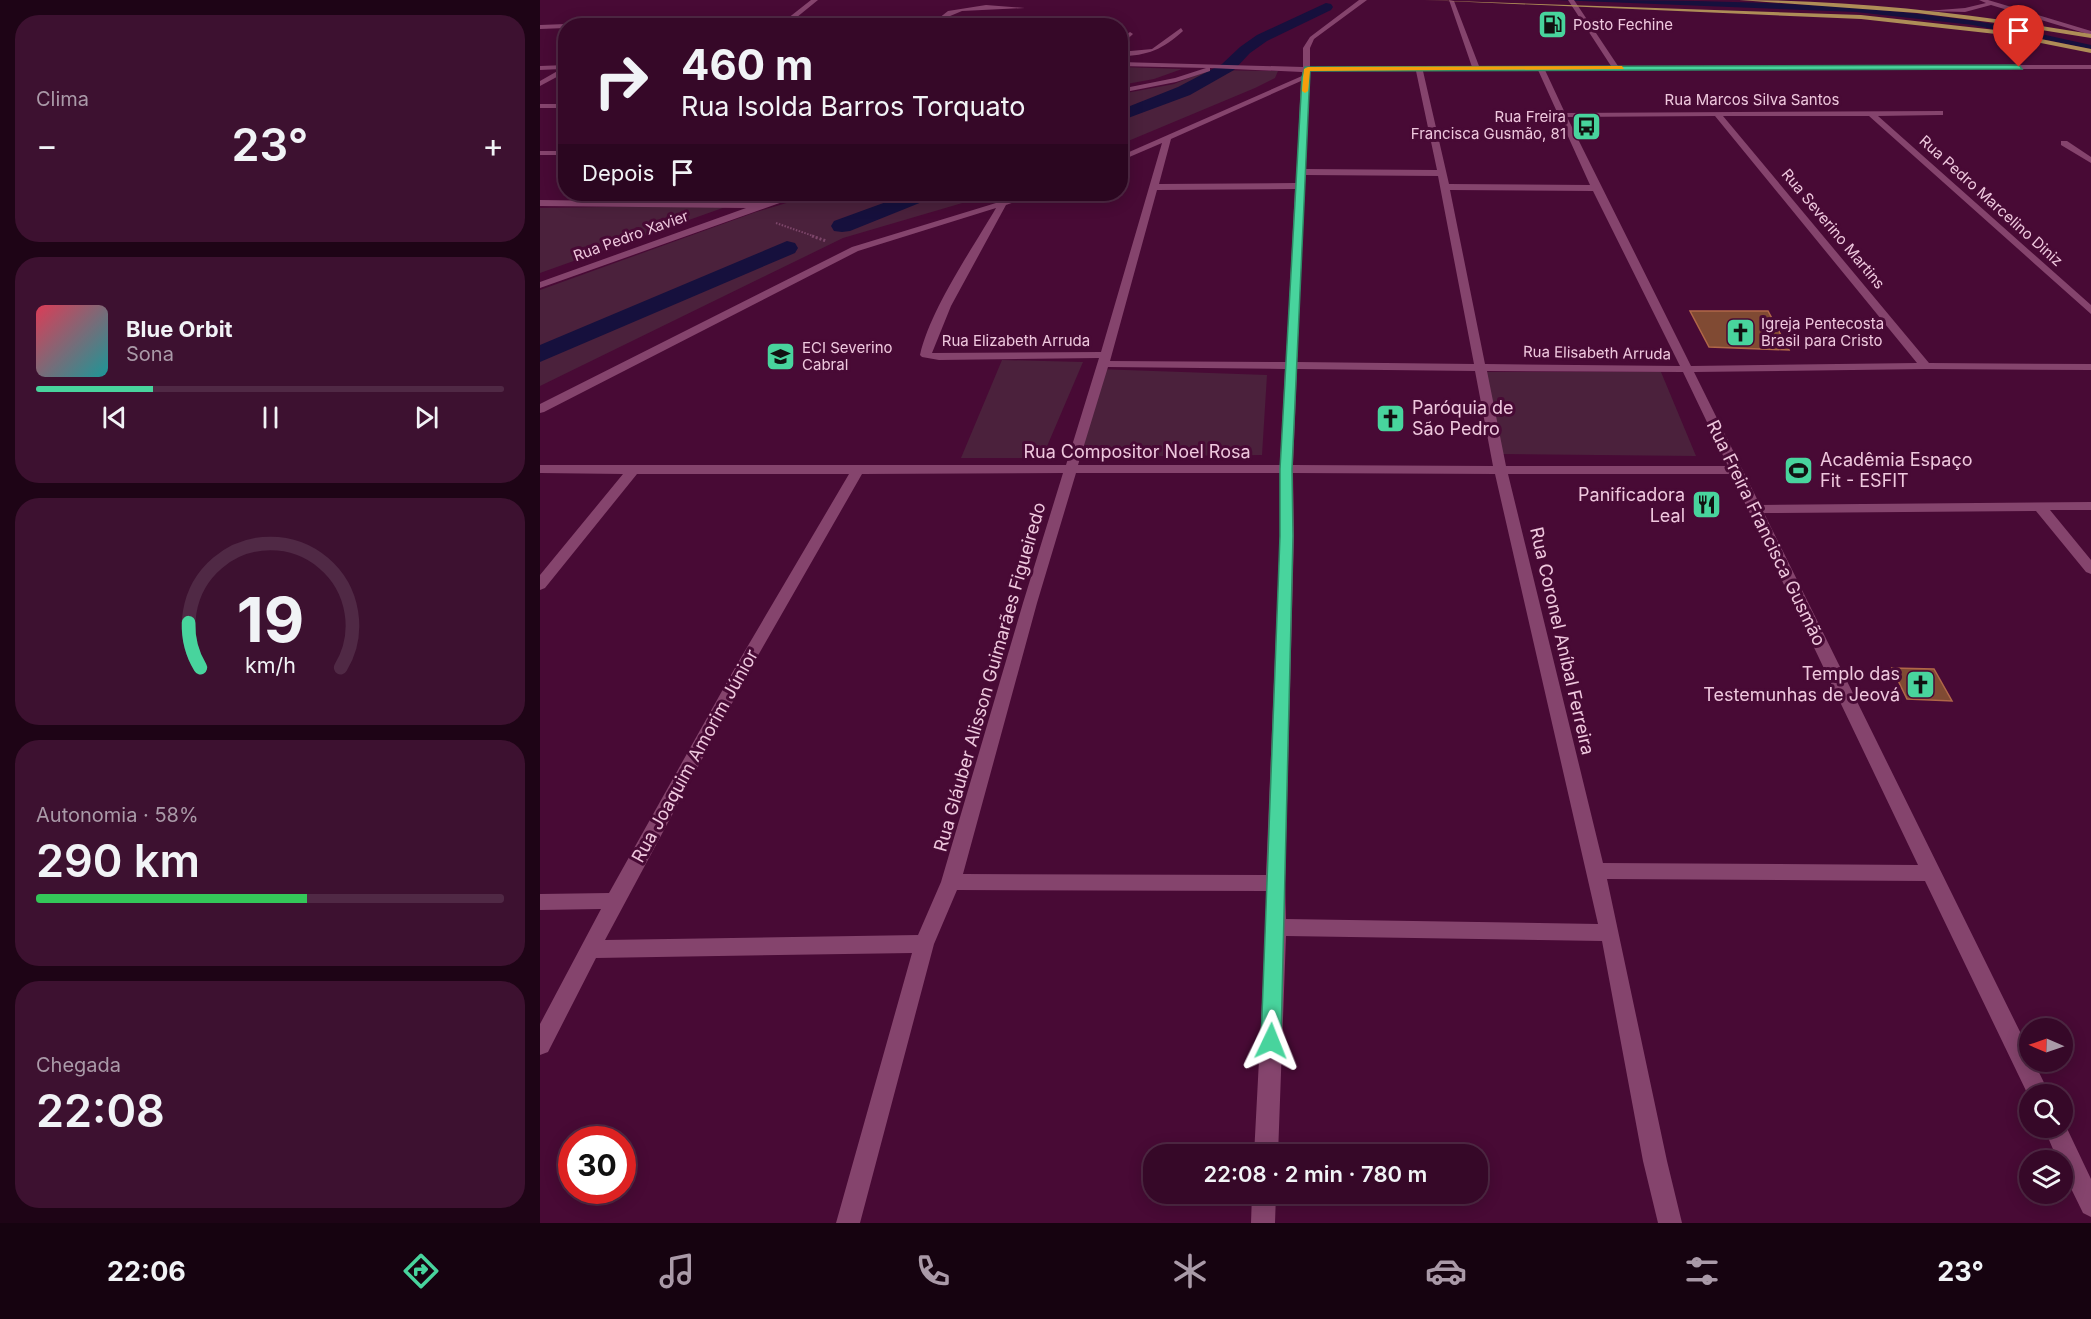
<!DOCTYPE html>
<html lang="pt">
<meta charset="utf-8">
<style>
body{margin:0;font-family:Inter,sans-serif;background:#3d1130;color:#f1f3f6;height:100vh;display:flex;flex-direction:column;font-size:22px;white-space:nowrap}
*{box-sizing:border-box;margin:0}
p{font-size:20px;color:#aa9aa8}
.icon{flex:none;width:33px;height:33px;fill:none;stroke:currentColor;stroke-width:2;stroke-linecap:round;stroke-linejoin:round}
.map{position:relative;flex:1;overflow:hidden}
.side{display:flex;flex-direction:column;gap:15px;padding:15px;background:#1e0416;width:540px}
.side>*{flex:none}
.hud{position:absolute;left:18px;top:18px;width:570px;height:183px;border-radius:24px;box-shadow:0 3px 15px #0003,0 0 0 2px #502945;background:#360828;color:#f1f3f6;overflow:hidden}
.needle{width:39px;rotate:272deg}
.buttons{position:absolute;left:1479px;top:1018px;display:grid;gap:12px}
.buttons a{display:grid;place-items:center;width:54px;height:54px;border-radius:50%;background:#360828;box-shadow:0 3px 15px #0003,0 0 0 2px #502945;font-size:30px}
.speed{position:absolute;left:18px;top:1126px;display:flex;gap:12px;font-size:30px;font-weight:700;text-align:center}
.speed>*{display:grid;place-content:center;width:78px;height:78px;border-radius:50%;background:#360828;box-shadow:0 3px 15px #0003,0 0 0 2px #502945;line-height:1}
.speed .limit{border:9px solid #d22;background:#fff;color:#111}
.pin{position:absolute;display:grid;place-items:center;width:51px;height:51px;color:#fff;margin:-62px -26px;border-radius:50% 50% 50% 0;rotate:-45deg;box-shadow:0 0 6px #0007}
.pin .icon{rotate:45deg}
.me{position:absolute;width:66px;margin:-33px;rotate:2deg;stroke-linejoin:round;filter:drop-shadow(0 0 4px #0008)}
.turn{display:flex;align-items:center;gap:21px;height:126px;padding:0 24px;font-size:27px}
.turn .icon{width:78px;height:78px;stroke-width:2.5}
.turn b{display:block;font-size:42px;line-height:51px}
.then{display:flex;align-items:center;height:57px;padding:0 24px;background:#0003;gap:12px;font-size:22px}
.big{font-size:45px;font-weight:600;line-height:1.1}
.side .card{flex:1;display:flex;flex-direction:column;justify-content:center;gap:9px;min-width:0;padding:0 21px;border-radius:24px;background:#3d1130}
.side .dial{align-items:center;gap:0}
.dial svg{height:156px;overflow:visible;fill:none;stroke:#502945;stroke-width:7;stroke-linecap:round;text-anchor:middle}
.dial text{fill:#f1f3f6;stroke:none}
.song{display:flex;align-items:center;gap:18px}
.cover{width:72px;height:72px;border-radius:9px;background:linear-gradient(135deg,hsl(350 70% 55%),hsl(180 70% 35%))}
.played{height:6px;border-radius:3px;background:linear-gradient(90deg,#48d49d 25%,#502945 25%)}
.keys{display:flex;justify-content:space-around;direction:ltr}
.heat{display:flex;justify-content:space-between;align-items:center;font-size:33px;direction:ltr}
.charge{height:9px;border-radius:4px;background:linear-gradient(90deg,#34c759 58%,#502945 0)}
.trip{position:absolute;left:603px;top:1144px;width:345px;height:60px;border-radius:24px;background:#360828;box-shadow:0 3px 15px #0003,0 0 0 2px #502945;font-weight:600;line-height:60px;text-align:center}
.tabs{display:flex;height:96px;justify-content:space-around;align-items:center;background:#160310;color:#aa9aa8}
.tabs .icon{width:42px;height:42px}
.tabs .active{color:#48d49d}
.tabs b{font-size:27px;color:#f1f3f6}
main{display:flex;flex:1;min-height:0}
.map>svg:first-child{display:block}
</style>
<main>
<section class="side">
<div class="card"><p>Clima</p>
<div class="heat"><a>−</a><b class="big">23°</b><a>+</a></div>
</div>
<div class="card">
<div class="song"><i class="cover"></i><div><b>Blue Orbit</b><p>Sona</p></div></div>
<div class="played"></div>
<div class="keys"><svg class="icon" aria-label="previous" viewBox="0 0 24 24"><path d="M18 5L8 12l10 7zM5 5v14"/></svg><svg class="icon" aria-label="pause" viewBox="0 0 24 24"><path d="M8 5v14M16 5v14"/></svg><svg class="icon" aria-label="next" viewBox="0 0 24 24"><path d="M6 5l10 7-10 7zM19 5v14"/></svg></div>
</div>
<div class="card dial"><svg viewBox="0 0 100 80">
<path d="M14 69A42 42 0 1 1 86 69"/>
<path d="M14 69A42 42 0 0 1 8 46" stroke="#48d49d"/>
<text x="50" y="56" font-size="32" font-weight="700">19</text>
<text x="50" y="72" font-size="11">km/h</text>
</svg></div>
<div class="card"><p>Autonomia · 58%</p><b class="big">290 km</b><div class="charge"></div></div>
<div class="card"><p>Chegada</p><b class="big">22:08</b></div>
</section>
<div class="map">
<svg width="1551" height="1223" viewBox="0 0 1551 1223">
<rect width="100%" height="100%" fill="#480a35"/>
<!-- green -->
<path fill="#4b213c" d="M581 67 642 69 614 79 581 85Z
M669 70 738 71 735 78 715 88 581 144V94L634 84Z
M277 194H453L303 238 0 386V290L216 212Z
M191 205 0 273V208Z
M462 360 543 362 502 458H421Z
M557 369 727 375 722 455 533 457Z
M945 372H1121L1156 456 961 454Z"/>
<!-- water -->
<path fill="#16103d" d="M1016 0C1155 0 1297 1 1435 21 1474 27 1512 37 1551 45V49L1433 25 1316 12Z"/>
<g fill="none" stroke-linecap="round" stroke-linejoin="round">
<!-- canal -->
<path fill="#16103d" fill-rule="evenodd" d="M786 3 791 4 793 7 791 10 727 41 710 53 694 70 650 95 580 121V110L638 87 682 64 700 47 717 35Z
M368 194H395L392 198 310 231 302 232 294 231 291 226 294 221Z
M247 241 255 243 258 248 255 253 0 362V345Z"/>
</g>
<!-- building -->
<path fill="#804a33" stroke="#b06748" stroke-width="1.5" d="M1150 311H1228L1249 350 1169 347Z
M1352 668 1394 669 1412 701 1367 699Z"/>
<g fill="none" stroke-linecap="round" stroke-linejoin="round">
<!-- path-far1 -->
<path stroke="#7d466a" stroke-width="2" stroke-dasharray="1.5 1.5" stroke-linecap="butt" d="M236 223 276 237"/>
<!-- path -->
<path stroke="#7d466a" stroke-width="3" stroke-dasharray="2 2" stroke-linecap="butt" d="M272 236 286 241"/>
<!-- service -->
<path fill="#85446d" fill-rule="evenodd" d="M641 28 643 31C623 49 608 56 580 56V52L612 49Z
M590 32 593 34 580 46V40Z"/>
<!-- minor -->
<path fill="#85446d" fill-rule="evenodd" d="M271 0H278L246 26H238Z
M819 0H827L774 39 770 48V67H932L909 0 914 1 939 66H1071L1028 0H1034L1078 66 1551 65V69L1005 70 1025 113 1403 111V115H1400L1338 116 1551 305V314L1329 116H1183L1389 363 1551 364V370L1386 369 1154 372 1220 505 1551 502V510H1510L1551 560V574L1546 572 1496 511 1224 513 1490 1052V1062H1494L1510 1095H1490V1099L1385 881 1067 879 1127 1161 1142 1223H1118L1103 1161 1062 941 746 936 738 1155H714L726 927V891L417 890 394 944 320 1223H296L372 953 56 958 8 1052 0 1055V1024L61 909 0 910V894L69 893 196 666 309 474H97L5 588 0 590V575L83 474 0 473V465H526L559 358 399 360 382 357 380 355C390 310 432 249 456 208L318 251 4 412 0 413V404L312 247 485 194H497L466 205 411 306 392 353 561 352 622 143 580 161V156L762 76V72L670 68V71L636 82 580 93V89L635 78 666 68 580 66V62L763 67V48L770 37ZM998 70 1050 185 909 184 883 71ZM769 71H876L897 170 765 169ZM761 81 756 183 619 184 631 139ZM1175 116 1377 363 1151 366 1027 117ZM765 175 898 176 934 364 757 362ZM755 189 746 362 570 361 617 190ZM910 190 1053 191 1140 366 945 364ZM568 367 745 369 740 465H538ZM757 369 935 371 953 466 753 465ZM947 371 1143 372 1188 466H966ZM523 473 483 603 401 882 378 935 65 940 212 666 322 474ZM536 473H740V536L726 875 423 874 497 603ZM753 473 955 474 1058 924 746 919 745 883 754 536ZM968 474H1191L1378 865 1063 863Z
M446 5 485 8 422 11 403 19 396 26H389L408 11Z
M0 25 26 24 29 26H26V28L0 29Z
M26 65V72L0 86V81L21 69 0 70V66Z
M0 104H26V108H0Z
M1521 141H1527L1551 157V163L1521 145Z
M0 151H26V155H0Z
M253 194H265L0 288V282L206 208 0 206V200L219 203Z
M1523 1120 1551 1179V1217L1543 1213 1522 1170V1161H1518L1504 1128H1522Z
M712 1194H736L735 1223H711Z"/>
<!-- tertiary -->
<path fill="#85446d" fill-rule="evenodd" d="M1439 0H1448L1551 31V35L1451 5 1425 12 1386 11 1425 8 1446 3Z"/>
<!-- primary -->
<path fill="#ae8d57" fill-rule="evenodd" d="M884 0 1321 15 1456 30 1551 49V53L1456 34 1321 19Z
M1199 0C1317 0 1435 14 1551 34V38L1464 24 1377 13Z"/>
</g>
<!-- route -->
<path fill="#48d49d" stroke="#2f8a66" stroke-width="1.5" d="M1479 65 1482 69 770 71 752 469 753 536 741 1041 738 1047 731 1050 724 1047 721 1041 740 536V469L762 77 765 67Z"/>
<!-- slow -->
<path fill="#f59e0b" d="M1082 66 1084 69 770 71 768 91 765 93 762 91 764 69 768 67Z"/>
<!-- icons -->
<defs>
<symbol id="fuel-square" viewBox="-11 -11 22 22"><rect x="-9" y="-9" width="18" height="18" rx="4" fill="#48d49d" stroke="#480a35"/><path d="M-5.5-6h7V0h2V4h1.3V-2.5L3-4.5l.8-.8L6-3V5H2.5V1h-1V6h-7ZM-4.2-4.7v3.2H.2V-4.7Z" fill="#111"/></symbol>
<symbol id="bus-square" viewBox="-11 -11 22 22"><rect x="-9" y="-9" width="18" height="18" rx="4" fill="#48d49d" stroke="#480a35"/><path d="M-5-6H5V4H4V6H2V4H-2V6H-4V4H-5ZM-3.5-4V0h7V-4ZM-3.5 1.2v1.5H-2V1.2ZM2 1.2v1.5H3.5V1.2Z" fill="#111"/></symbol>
<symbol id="church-square" viewBox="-11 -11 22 22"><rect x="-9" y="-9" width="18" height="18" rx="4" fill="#48d49d" stroke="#480a35"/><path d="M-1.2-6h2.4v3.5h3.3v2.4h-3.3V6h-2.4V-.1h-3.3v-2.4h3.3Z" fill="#111"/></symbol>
<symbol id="school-square" viewBox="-11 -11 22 22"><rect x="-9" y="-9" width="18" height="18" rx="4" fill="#48d49d" stroke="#480a35"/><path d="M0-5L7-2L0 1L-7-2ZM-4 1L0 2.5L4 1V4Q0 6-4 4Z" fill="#111"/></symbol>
<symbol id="stadium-square" viewBox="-11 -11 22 22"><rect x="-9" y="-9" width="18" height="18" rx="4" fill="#48d49d" stroke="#480a35"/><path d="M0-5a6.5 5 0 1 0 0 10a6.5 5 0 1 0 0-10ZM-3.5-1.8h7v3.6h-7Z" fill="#111"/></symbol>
<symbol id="restaurant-square" viewBox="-11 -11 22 22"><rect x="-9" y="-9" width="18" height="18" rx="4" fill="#48d49d" stroke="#480a35"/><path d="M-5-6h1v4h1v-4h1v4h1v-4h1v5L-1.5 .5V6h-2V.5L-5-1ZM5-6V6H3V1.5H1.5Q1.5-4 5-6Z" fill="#111"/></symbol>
</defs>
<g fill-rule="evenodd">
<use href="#fuel-square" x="996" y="8" width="33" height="33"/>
<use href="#bus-square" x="1030" y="110" width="33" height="33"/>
<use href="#church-square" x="1184" y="316" width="33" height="33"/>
<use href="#school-square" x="224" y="340" width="33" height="33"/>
<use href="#church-square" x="834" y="402" width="33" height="33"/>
<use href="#stadium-square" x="1242" y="454" width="33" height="33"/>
<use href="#restaurant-square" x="1150" y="488" width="33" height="33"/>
<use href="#church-square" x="1364" y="668" width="33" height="33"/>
</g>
<g text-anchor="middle" stroke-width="6" stroke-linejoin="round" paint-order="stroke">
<!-- far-poi labels -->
<g font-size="15" fill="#efc8de" stroke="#480a35" text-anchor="start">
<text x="1033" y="30">Posto Fechine</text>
<text x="1026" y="122" text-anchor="end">Rua Freira<tspan x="1026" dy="17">Francisca Gusmão, 81</tspan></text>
<text x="1221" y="329">Igreja Pentecosta<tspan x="1221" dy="17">Brasil para Cristo</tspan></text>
<text x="262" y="353">ECI Severino<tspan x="262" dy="17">Cabral</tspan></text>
</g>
<!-- far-street labels -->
<g font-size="15" fill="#efc8de" stroke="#480a35">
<text x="1212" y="105">Rua Marcos Silva Santos</text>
<text transform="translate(1451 201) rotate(42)" y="5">Rua Pedro Marcelino Diniz</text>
<text transform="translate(1293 229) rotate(50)" y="5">Rua Severino Martins</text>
<text transform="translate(91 236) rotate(-20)" y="5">Rua Pedro Xavier</text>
<text x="476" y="346">Rua Elizabeth Arruda</text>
<text transform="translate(1057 353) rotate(1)" y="5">Rua Elisabeth Arruda</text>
</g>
<!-- poi labels -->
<g font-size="18" fill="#efc8de" stroke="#480a35" text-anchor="start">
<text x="872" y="414">Paróquia de<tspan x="872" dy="21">São Pedro</tspan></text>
<text x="1280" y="466">Acadêmia Espaço<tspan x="1280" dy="21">Fit - ESFIT</tspan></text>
<text x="1145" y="501" text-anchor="end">Panificadora<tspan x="1145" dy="21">Leal</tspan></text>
<text x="1360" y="680" text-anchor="end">Templo das<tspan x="1360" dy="21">Testemunhas de Jeová</tspan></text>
</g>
<!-- street labels -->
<g font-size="18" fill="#efc8de" stroke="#480a35">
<text x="597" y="458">Rua Compositor Noel Rosa</text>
<text transform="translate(1226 533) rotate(64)" y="6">Rua Freira Francisca Gusmão</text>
<text transform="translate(1022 641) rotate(77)" y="6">Rua Coronel Aníbal Ferreira</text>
<text transform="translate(450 677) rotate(-74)" y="6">Rua Gláuber Alisson Guimarães Figueiredo</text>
<text transform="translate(155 756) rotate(-61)" y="6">Rua Joaquim Amorim Júnior</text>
</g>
</g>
</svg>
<div class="buttons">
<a><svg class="needle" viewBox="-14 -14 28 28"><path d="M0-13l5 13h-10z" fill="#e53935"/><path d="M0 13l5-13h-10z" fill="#aa9aa8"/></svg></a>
<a><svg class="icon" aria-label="search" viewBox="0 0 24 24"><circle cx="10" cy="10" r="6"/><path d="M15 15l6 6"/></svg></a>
<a><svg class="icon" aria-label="layers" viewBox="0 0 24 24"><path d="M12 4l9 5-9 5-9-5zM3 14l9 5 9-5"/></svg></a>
</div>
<div class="speed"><div class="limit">30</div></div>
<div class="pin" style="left:1479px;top:67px;background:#d93025"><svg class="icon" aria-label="arrive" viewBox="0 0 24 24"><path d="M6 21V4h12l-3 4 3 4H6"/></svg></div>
<svg class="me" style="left:731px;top:1041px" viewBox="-20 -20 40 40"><path d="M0-17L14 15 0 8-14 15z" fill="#48d49d" stroke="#fff" stroke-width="4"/></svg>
<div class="trip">22:08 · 2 min · 780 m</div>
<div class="hud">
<div class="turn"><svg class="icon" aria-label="right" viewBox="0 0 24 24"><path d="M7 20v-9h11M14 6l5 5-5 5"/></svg><div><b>460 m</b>Rua Isolda Barros Torquato</div></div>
<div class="then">Depois<svg class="icon" aria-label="arrive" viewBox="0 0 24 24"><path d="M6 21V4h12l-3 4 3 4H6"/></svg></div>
</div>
</div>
</main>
<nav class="tabs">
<b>22:06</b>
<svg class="icon active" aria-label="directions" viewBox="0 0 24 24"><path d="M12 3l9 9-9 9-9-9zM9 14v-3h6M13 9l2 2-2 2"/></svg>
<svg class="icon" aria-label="music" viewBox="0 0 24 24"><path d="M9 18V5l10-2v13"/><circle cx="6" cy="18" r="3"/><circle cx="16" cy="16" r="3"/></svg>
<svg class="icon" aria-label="phone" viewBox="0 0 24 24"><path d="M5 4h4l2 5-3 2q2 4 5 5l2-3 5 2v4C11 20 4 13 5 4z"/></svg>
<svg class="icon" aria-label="climate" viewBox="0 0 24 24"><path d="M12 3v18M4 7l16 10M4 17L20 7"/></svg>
<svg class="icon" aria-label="car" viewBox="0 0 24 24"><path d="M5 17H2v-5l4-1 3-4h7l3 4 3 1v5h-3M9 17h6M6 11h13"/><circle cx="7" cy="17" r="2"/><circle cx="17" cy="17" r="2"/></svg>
<svg class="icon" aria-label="filters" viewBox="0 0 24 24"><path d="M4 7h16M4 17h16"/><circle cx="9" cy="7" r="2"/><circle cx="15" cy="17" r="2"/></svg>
<b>23°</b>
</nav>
